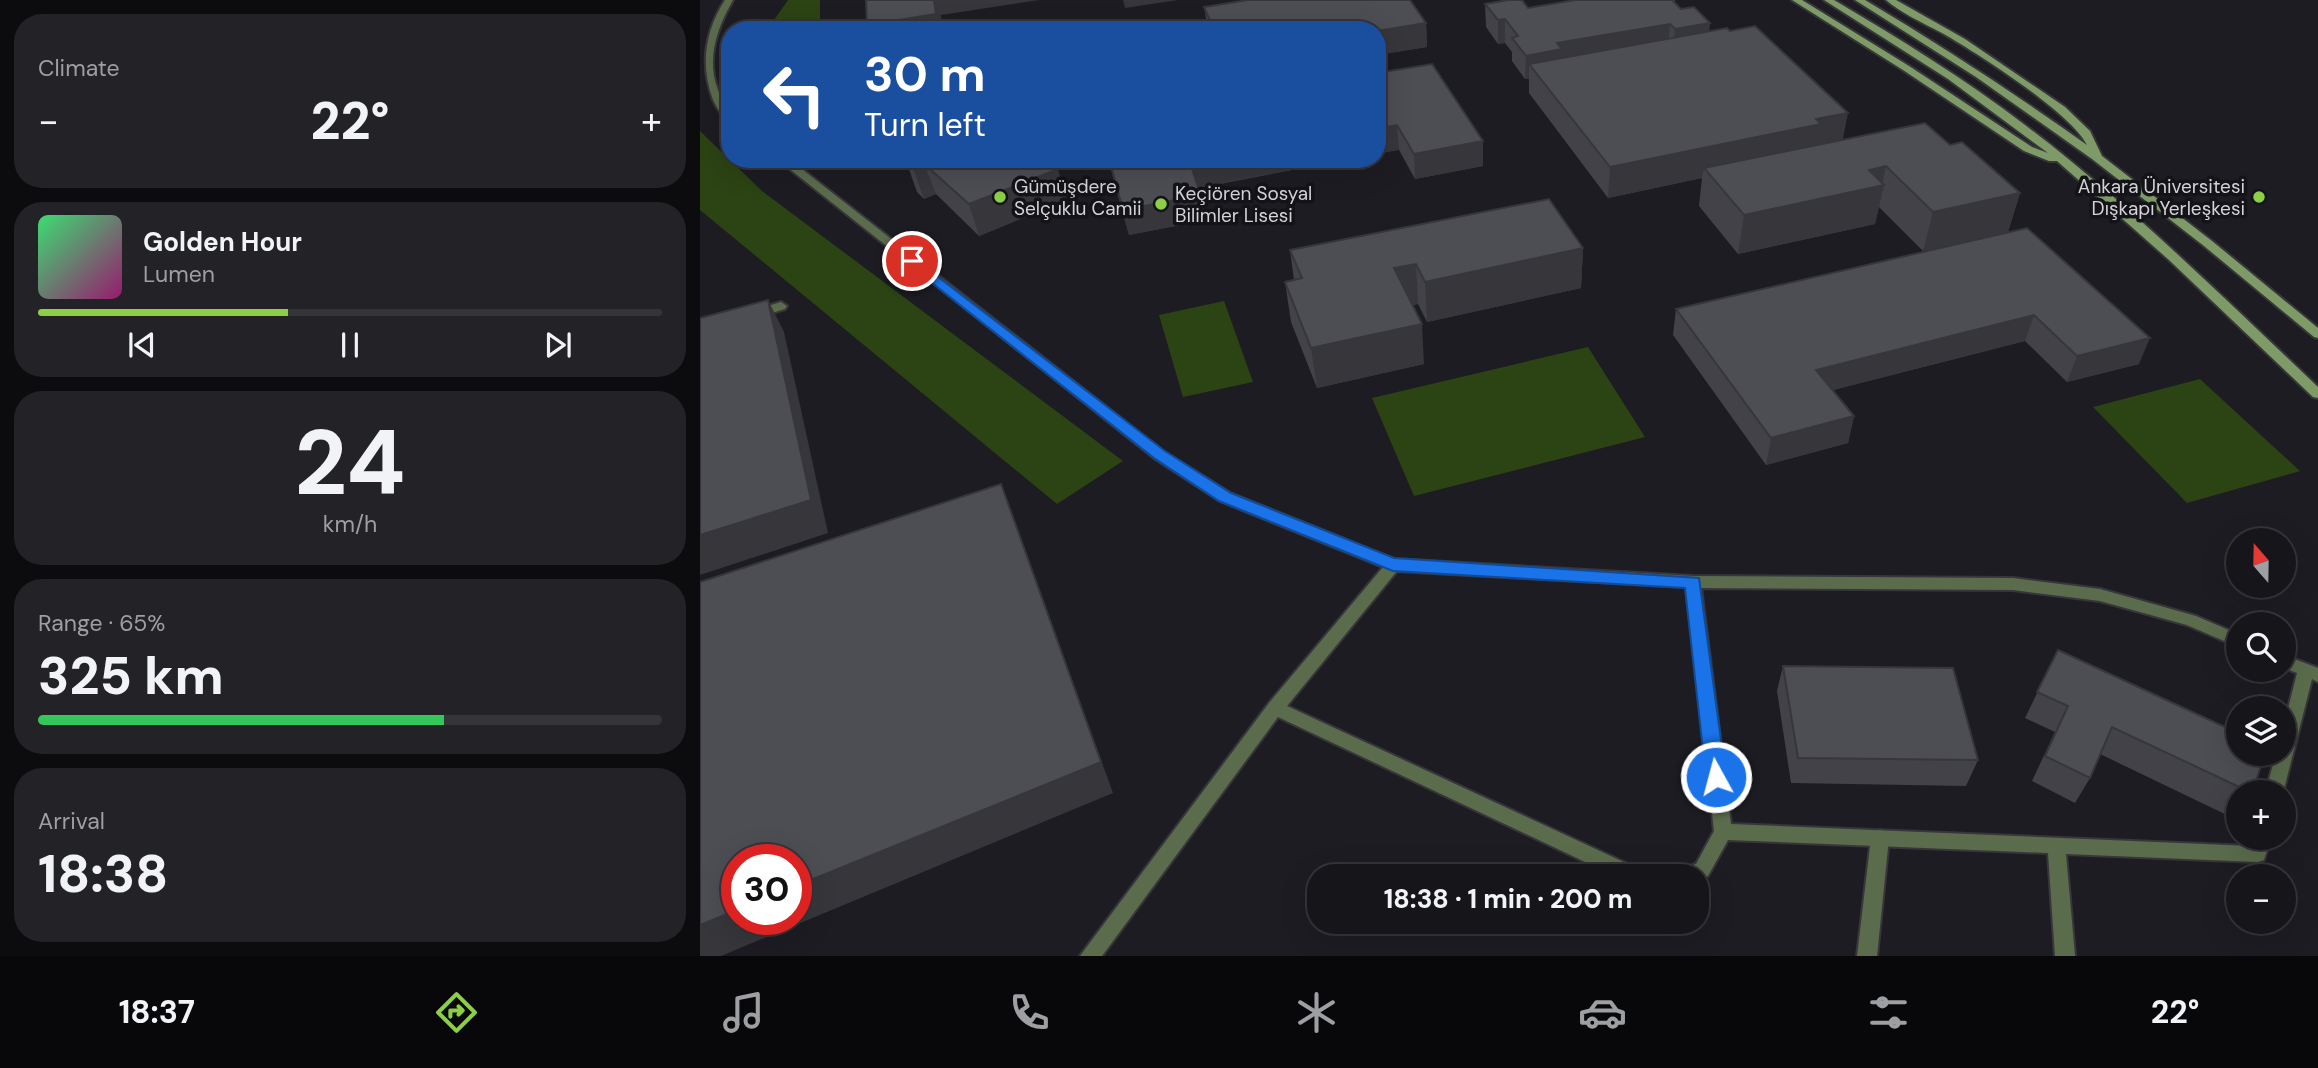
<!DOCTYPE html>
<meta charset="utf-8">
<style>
body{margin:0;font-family:"DM Sans",sans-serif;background:#222227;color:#f1f3f6;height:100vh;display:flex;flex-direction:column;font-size:26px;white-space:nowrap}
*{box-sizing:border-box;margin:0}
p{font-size:23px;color:#9d9fa2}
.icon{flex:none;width:38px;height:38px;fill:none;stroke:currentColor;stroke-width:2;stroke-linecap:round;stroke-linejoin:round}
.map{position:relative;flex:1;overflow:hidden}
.sheet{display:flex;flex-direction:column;gap:14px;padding:14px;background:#0c0c0e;width:700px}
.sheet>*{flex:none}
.hud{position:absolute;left:21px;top:21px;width:665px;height:147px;border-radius:28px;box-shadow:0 7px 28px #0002,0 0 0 2px #343439;background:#1a4fa0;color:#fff;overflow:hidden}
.needle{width:46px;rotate:340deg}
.buttons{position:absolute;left:1526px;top:528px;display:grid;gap:14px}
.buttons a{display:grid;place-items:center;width:70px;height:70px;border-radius:50%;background:#15151a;box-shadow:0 7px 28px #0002,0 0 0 2px #343439;font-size:35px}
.speed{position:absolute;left:21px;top:844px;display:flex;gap:14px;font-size:35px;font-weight:700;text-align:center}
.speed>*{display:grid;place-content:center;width:91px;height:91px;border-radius:50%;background:#15151a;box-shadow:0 7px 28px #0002,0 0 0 2px #343439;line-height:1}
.speed .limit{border:10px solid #d22;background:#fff;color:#111}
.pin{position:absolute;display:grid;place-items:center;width:60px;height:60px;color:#fff;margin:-30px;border:4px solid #fff;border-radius:50%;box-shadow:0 2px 7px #0007}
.me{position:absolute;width:77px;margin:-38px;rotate:353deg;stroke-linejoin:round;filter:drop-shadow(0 0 5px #0008)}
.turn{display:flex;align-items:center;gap:24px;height:147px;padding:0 28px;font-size:32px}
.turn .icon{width:91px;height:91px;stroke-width:2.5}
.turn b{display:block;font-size:49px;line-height:60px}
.big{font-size:52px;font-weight:800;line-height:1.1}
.sheet .widget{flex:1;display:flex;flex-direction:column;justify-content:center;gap:10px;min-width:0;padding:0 24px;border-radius:28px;background:#222227}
.sheet .dial{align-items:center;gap:0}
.dial b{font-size:91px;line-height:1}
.song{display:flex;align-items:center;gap:21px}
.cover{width:84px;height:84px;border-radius:10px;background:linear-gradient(135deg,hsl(140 70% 55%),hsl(320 70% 35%))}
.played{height:7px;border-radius:4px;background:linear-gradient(90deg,#8cce45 40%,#343439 40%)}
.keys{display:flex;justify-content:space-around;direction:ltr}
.heat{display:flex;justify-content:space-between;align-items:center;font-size:38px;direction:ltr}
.charge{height:10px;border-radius:5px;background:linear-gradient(90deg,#34c759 65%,#343439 0)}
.trip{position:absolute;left:607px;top:864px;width:402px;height:70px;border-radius:28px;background:#15151a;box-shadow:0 7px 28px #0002,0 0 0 2px #343439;font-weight:800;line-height:70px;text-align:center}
.tabs{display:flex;height:112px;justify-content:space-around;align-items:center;background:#08080a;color:#9d9fa2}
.tabs .icon{width:49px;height:49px}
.tabs .active{color:#8cce45}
.tabs b{font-size:32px;color:#f1f3f6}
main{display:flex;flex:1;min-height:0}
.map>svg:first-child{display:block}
</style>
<main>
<section class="sheet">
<div class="widget"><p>Climate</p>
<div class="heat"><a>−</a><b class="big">22°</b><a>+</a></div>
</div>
<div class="widget">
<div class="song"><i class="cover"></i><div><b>Golden Hour</b><p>Lumen</p></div></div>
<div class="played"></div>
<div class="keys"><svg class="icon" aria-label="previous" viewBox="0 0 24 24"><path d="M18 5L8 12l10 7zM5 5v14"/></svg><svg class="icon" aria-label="pause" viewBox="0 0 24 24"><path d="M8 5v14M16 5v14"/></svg><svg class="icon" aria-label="next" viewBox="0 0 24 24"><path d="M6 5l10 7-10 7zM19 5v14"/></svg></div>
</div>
<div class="widget dial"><b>24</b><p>km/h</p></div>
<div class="widget"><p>Range · 65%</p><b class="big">325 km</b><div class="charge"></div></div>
<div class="widget"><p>Arrival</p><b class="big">18:38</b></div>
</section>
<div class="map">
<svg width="1618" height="956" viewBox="0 0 1618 956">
<rect width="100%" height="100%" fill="#1c1c22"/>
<!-- green -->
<path fill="#2c4314" d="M88 0H120V30H67Z
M0 131 62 191 423 461 357 504 0 210Z
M524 301 553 382 483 397 459 315Z
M888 347 945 437 714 496 672 398Z
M1500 379 1600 471 1487 503 1393 407Z"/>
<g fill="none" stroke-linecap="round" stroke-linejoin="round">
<defs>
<path id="lane" d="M1180 830 1186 832 1189 838 1177 956H1157L1171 838 1174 832Z"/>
<path id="street" d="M25 0H33C17 28 6 59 18 90 22 102 30 108 30 121 22 117 17 108 13 100 0 65 5 31 25 0Z
M77 159H89L464 452 530 493 694 559 993 576 1313 578 1400 589 1496 616 1538 634V647L1487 625 1400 601 1313 590 1001 588 1031 824 1551 846 1553 838H1571L1564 860 1558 862 1366 854 1375 956H1355L1348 853 1028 840 1008 876 998 880V877H972L975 871 996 864 1014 831 986 587 697 571 587 706 943 871 946 877H917L578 717 402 956H380L569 703 683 567 520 501 454 458Z
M81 302 87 306 85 309 55 318 49 314 51 311Z
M1584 655 1618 668V682L1612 679 1583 793H1565L1576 754H1584V724L1597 673 1584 668Z"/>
<path id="secondary" d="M1092 0H1102L1209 66 1332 147 1348 153 1248 79 1124 0H1134C1200 39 1265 79 1325 125 1429 204 1523 297 1618 387V398L1613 397 1469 260 1357 161H1349L1324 151 1203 70Z
M1155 0H1165C1241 45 1315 94 1387 145 1370 112 1277 53 1242 33 1223 23 1201 13 1186 0H1196L1265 39 1365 107 1390 131 1402 156 1512 241 1618 328V338L1614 337 1504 246 1392 159 1276 77Z"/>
</defs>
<!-- lane casing -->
<use href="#lane" stroke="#36363b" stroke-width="4"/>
<!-- street casing -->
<use href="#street" stroke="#36363b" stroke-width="4"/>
<!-- secondary casing -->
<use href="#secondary" stroke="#36363b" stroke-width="4"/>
<!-- lane -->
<use href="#lane" fill="#5b6c4d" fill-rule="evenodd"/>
<!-- street -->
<use href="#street" fill="#5b6c4d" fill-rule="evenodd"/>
<!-- secondary -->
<use href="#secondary" fill="#7e9a67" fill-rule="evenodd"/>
</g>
<!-- wall -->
<path fill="#424248" d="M548 0H710L726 23 727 47 677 55V30H508L504 7Z
M875 0H975V3L981 9 1143 140 1250 145 1320 193 1308 232 1223 251 1179 207 1175 224 1038 254 999 206 1002 178 908 198 829 93V79H825L812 61V52L805 43 798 44 786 27 785 4 828 8Z
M677 73 783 141V166L715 179 699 150Z
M210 159H346L367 200 279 236 236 194 224 199 217 192 206 161Z
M408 159H650L499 188 501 195 506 220 429 235Z
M1327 228 1439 364 1367 382 1325 341 1133 390 1154 416 1148 443 1066 465 973 335 976 309Z
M883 248 881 288 727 322 718 304 713 305 724 364 617 388 591 322 585 282 594 280 590 250Z
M1358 650 1552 793H1538V811L1533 818 1400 754 1390 778 1375 803 1332 781 1355 732 1325 718Z
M1083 666 1278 760 1266 786 1091 783 1077 691Z"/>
<!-- shaded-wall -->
<path fill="#36363b" d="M234 0H339L241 15 242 30H169L167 25Z
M423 0H478L425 8Z
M805 19V43L798 44V20Z
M726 23 727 47 677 55V31Z
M1010 23 1008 47 973 53 975 29Z
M970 24 968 47 829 64V79H825L826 56 857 43Z
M1148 113 1142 143 1004 168 1002 178 908 198 910 167Z
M697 125 699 150 677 154V129Z
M783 141V166L715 179 714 154Z
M513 159H650L495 188 490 163Z
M224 164 236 194 224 199 213 168Z
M1186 166 1182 185H1184L1175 224 1038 254 1044 215 1169 170Z
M358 169 367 200 279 236 269 204Z
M1320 193 1308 232 1223 251 1233 212Z
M501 195 506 220 429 235 423 210Z
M883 248 881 288 727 322 725 282Z
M716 264 718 304 697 308 694 268Z
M68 300 84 332 128 533 0 575V535Z
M1334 315 1325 341 1110 396 1116 370Z
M722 324 724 364 617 388 611 348Z
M1450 338 1439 364 1367 382 1377 356Z
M1154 416 1148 443 1066 465 1071 438Z
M301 484 413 793 21 956H0V925L37 910V919H96V886Z"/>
<!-- building -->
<path fill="#4d4d54" stroke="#36363b" stroke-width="2" d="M166 0H234L236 14 167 25Z
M548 0H710L726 23 677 31V30H514L504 7Z
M808 0H822L828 8 875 0H972L981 9 994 7 1010 23 975 29 970 24 857 43 862 49 826 56 812 38 818 36 805 19 798 20 785 4Z
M1055 26 1148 113 1116 119 1121 124 910 167 829 64 1027 28 1030 31Z
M732 64 783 141 714 154 697 125 677 129V73Z
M1225 123 1250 145 1262 142 1320 193 1233 212 1186 166 1169 170 1184 185 1044 215 1004 168Z
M211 159H346L358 169 269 204 224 164 213 168 206 161Z
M409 159H513L490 163 501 195 423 210Z
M849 199 883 248 725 282 716 264 694 268 722 324 611 348 585 282 602 278 590 250Z
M1327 228 1450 338 1377 356 1334 315 1116 370 1154 416 1071 438 976 309Z
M68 300 111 500 0 535V318Z
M301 484 401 762 96 886V859H37V910L0 925V582Z
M1358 650 1538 733V754H1565L1552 793 1412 727 1390 778 1345 756 1368 706 1337 692Z
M1083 666 1253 668 1278 760 1098 758Z"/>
<!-- route -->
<path fill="#1a73e8" stroke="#114b97" stroke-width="2" d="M212 257 465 451 531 493 694 558 999 578 1026 777 1023 783 1016 785 1009 783 1006 777 985 588 693 571 519 501 454 458 208 264V258Z"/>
<!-- markers -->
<g fill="#8cce45" stroke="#131318" stroke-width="2.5">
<circle cx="300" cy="197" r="7"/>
<circle cx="1559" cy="197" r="7"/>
<circle cx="461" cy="204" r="7"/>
</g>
<g text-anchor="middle" stroke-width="7" stroke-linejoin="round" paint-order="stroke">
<!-- far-poi labels -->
<g font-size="19" fill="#d4d4d8" stroke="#131318" text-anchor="start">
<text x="314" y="193">Gümüşdere<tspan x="314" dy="22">Selçuklu Camii</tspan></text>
<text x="1545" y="193" text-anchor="end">Ankara Üniversitesi<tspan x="1545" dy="22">Dışkapı Yerleşkesi</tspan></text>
<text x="475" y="200">Keçiören Sosyal<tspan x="475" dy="22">Bilimler Lisesi</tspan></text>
</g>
</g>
</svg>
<div class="buttons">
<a><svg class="needle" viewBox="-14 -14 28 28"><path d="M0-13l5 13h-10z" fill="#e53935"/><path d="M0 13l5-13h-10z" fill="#9d9fa2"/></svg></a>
<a><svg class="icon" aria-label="search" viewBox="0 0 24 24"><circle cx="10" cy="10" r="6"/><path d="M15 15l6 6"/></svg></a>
<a><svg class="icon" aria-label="layers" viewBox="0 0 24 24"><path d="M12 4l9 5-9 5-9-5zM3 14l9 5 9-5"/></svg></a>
<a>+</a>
<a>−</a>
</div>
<div class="speed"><div class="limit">30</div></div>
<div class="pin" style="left:212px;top:261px;background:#d93025"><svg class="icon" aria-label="arrive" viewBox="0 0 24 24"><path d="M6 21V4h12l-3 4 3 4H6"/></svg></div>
<svg class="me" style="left:1016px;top:777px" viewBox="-20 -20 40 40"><circle r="17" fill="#1a73e8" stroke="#fff" stroke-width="3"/><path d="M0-11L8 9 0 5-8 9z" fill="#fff"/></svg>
<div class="trip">18:38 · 1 min · 200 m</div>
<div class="hud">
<div class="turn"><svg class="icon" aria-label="left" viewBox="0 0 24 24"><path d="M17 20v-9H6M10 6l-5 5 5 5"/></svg><div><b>30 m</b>Turn left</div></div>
</div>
</div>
</main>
<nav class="tabs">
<b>18:37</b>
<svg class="icon active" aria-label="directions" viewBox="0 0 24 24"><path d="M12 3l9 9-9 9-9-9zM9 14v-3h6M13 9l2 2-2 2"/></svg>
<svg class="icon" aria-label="music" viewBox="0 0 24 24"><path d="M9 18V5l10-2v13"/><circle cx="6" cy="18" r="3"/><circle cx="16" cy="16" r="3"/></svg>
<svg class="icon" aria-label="phone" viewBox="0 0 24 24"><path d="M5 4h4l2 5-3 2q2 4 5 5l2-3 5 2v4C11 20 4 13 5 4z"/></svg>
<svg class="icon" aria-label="climate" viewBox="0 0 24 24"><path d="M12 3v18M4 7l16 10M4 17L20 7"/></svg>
<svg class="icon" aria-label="car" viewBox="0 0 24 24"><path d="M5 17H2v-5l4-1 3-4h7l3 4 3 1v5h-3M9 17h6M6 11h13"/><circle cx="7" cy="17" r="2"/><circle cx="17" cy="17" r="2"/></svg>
<svg class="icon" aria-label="filters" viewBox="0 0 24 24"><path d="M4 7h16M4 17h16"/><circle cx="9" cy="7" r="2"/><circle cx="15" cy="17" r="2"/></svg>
<b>22°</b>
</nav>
